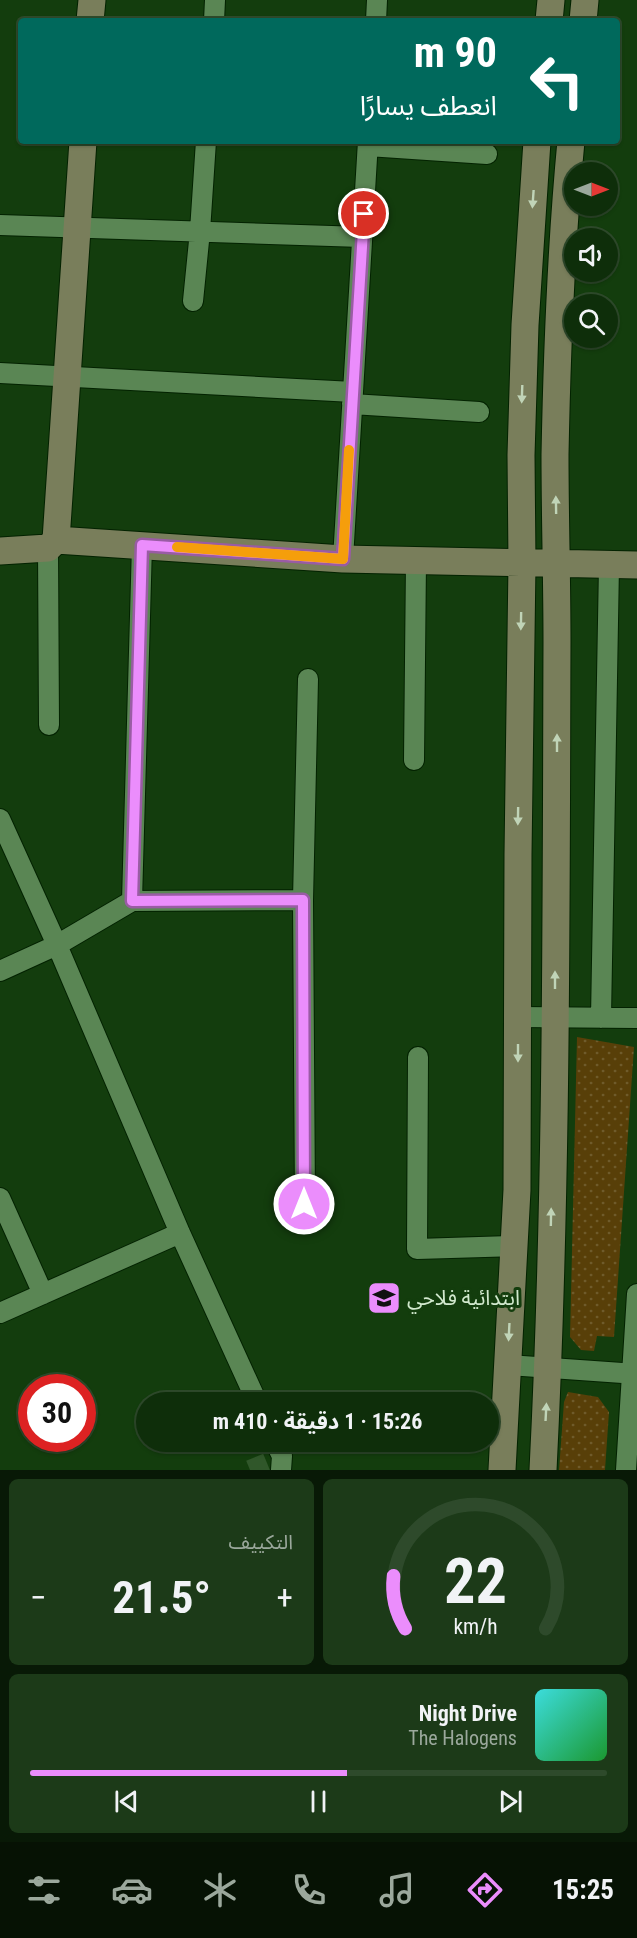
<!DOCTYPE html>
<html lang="ar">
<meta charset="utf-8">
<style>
body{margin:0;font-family:"Roboto Condensed","Noto Sans Arabic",sans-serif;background:#1c3a18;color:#f1f3f6;direction:rtl;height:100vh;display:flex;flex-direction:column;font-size:22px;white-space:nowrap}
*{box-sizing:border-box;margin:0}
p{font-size:20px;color:#9ba89c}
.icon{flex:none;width:33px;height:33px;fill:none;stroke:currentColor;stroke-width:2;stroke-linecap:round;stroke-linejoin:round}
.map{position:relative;height:1470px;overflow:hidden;direction:ltr}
.drawer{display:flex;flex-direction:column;gap:9px;padding:9px;background:#081906;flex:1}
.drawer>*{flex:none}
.guide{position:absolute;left:18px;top:18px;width:602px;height:126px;border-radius:6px;box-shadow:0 2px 4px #0004,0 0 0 2px #2e4a2b;direction:rtl;background:#00695c;color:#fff;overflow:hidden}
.needle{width:39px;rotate:90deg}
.controls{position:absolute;left:564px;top:162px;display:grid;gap:12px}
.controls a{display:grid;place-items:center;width:54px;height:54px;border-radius:50%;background:#0e2e0a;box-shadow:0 2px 4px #0004,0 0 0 2px #2e4a2b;font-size:30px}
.speed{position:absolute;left:18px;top:1374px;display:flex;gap:12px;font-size:30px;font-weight:700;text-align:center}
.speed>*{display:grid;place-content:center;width:78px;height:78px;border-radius:50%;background:#0e2e0a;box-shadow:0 2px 4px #0004,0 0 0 2px #2e4a2b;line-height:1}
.speed .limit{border:9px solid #d22;background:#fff;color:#111}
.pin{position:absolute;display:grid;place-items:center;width:51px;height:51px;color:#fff;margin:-26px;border:3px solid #fff;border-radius:50%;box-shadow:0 2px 6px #0007}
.me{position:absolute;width:66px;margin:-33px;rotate:0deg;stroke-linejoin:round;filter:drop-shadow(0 0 4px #0008)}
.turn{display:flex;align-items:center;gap:21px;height:126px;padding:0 24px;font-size:27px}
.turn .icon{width:78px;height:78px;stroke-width:2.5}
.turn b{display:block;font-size:42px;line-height:51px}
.big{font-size:45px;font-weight:700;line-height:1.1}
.drawer .widget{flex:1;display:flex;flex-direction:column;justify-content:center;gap:9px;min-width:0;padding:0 21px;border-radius:9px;background:#1c3a18}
.drawer .dial{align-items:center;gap:0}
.dial svg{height:156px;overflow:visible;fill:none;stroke:#2e4a2b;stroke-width:7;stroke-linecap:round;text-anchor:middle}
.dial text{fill:#f1f3f6;stroke:none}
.song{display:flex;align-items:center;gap:18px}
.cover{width:72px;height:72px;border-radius:9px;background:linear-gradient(135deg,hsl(180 70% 55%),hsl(130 70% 35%))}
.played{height:6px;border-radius:3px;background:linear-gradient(90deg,#eb8dfc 55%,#2e4a2b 55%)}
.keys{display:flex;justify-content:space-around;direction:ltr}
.heat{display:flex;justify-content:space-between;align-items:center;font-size:33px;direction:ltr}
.drawer .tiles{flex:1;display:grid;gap:9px;grid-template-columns:1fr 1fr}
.widget:last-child{grid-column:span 2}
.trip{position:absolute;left:136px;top:1392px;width:363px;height:60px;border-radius:30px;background:#0e2e0a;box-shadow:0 2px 4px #0004,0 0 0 2px #2e4a2b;font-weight:700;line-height:60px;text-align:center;direction:rtl}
.tabs{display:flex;height:96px;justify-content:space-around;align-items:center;background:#061204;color:#9ba89c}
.tabs .icon{width:42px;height:42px}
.tabs .active{color:#eb8dfc}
.tabs b{font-size:27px;color:#f1f3f6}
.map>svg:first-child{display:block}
</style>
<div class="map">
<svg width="637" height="1470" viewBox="0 0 637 1470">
<defs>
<pattern id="garden-dots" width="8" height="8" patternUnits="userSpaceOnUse" patternTransform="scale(1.5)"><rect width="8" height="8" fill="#583f08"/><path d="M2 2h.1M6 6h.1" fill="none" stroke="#6f5b2b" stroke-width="1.8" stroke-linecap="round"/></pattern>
</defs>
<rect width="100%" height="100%" fill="#133d0d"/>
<!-- garden -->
<path fill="url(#garden-dots)" d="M577 1037 634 1047 614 1337 597 1336 594 1351 581 1350 570 1337Z
M568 1392 598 1397 609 1412 605 1470H559L564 1402Z"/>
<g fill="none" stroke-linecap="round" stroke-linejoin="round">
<!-- street-tunnel -->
<path stroke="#30572a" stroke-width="20" stroke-dasharray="20 10" stroke-linecap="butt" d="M250 1470 267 1463"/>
<defs>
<path id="street" d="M214 21 215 0
M376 21 377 0
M368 146 487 154
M0 225 362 237
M193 301 200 231 206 141
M0 373 353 392
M352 404 479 412
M48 548 49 725
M343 559 368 141
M414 760 416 561
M0 819 57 945 180 1233 257 1402
M132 901 142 545
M0 971 57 945 132 901 303 900
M518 1017 637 1018
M601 1018 609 565
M418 1057 417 1249 514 1246
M0 1198 43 1294
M305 1204 303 900 308 679
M0 1313 180 1233
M508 1365 637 1374
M275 1442 282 1456 281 1470
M626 1470 637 1294"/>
<path id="secondary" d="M90 21 92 0
M549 21 551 0
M583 21 585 0
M56 540 83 141
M0 551 48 548 56 540 343 559 637 565
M502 1470 517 1190 518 855 522 563 521 455 525 325 537 141
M543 1470C557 1194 556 918 557 642 557 579 555 517 555 455 557 350 561 245 571 141"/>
</defs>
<!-- street casing -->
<use href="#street" stroke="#032201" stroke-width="22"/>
<!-- secondary casing -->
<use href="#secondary" stroke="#032201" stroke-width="29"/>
<!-- street -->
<use href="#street" stroke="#5a8654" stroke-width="20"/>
<!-- secondary -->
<use href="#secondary" stroke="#797e5b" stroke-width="27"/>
</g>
<!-- one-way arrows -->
<defs><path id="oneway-solid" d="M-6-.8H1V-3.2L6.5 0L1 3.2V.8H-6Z" transform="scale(1.5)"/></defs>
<g fill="#c0d4b7">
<use href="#oneway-solid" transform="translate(533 199) rotate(94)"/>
<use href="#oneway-solid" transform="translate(522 394) rotate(92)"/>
<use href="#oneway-solid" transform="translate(556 505) rotate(-91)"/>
<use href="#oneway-solid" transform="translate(521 621) rotate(91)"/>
<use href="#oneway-solid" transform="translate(557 743) rotate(-90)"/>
<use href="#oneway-solid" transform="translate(518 816) rotate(91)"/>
<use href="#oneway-solid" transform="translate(555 980) rotate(-90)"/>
<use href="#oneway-solid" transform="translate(518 1053) rotate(90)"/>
<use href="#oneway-solid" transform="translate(551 1217) rotate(-89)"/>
<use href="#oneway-solid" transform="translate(509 1332) rotate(93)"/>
<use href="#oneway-solid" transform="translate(546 1412) rotate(-87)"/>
</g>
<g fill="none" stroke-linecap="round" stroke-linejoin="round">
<defs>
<path id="route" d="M304 1204 303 900 132 901 142 545 343 559 364 214"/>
</defs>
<!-- route casing -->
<use href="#route" stroke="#995ca4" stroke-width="15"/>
<!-- route -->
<use href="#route" stroke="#eb8dfc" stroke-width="10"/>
<!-- slow -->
<path stroke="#f59e0b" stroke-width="10" d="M177 547 343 559 349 450"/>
</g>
<!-- icons -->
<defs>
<symbol id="school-square" viewBox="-11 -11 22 22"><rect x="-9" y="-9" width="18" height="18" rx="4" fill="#eb8dfc" stroke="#133d0d"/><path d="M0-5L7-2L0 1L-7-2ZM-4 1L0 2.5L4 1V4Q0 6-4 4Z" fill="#111"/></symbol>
</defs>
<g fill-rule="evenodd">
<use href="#school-square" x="365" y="1279" width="38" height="38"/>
</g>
<g text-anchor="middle" stroke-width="6" stroke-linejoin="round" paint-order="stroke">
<!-- poi labels -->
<g font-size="21" fill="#d2e9ce" stroke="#133d0d" text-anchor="start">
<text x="407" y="1305">ابتدائية فلاحي</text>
</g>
</g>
</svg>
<div class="controls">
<a><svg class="needle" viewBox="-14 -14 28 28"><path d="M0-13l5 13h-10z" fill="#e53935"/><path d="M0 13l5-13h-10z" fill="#9ba89c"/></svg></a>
<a><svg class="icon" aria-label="sound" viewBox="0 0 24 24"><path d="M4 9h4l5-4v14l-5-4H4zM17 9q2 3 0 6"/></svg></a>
<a><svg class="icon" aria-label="search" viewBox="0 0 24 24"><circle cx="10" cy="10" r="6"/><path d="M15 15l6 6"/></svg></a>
</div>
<div class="speed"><div class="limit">30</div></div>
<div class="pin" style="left:364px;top:214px;background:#d93025"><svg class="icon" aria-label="arrive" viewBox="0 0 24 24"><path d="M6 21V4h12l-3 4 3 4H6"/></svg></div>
<svg class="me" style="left:304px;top:1204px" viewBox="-20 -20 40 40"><circle r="17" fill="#eb8dfc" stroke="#fff" stroke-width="3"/><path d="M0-11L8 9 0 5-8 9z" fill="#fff"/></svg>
<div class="trip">15:26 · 1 دقيقة · 410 m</div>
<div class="guide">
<div class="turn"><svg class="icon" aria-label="left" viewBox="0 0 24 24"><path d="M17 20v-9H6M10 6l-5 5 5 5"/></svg><div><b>90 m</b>انعطف يسارًا</div></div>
</div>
</div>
<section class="drawer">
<div class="tiles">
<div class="widget dial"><svg viewBox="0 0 100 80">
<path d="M14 69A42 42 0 1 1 86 69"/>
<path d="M14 69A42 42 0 0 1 8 42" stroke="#eb8dfc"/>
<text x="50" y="56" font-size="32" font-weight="700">22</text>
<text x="50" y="72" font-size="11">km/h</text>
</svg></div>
<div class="widget"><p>التكييف</p>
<div class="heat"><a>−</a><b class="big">21.5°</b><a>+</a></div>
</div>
<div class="widget">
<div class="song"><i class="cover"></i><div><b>Night Drive</b><p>The Halogens</p></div></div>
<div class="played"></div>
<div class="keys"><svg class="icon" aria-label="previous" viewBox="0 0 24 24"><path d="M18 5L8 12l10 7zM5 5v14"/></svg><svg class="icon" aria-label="pause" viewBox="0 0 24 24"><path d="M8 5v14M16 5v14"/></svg><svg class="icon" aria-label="next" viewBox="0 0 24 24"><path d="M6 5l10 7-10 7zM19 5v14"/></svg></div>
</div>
</div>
</section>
<nav class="tabs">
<b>15:25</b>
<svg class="icon active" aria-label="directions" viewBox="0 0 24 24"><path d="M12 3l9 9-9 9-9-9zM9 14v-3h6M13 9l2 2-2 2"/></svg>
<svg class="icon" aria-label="music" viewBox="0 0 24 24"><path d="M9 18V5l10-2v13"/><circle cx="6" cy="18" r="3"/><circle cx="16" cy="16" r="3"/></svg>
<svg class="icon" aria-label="phone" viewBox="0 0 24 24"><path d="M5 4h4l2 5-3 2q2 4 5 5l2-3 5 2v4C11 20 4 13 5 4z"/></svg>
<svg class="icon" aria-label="climate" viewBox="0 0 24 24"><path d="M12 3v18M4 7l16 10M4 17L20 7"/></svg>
<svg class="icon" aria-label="car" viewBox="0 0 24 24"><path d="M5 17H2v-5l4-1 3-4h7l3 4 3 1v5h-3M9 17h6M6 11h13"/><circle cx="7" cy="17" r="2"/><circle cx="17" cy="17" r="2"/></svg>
<svg class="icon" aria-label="filters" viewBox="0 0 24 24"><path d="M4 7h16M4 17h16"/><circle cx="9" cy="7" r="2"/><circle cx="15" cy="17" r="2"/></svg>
</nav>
